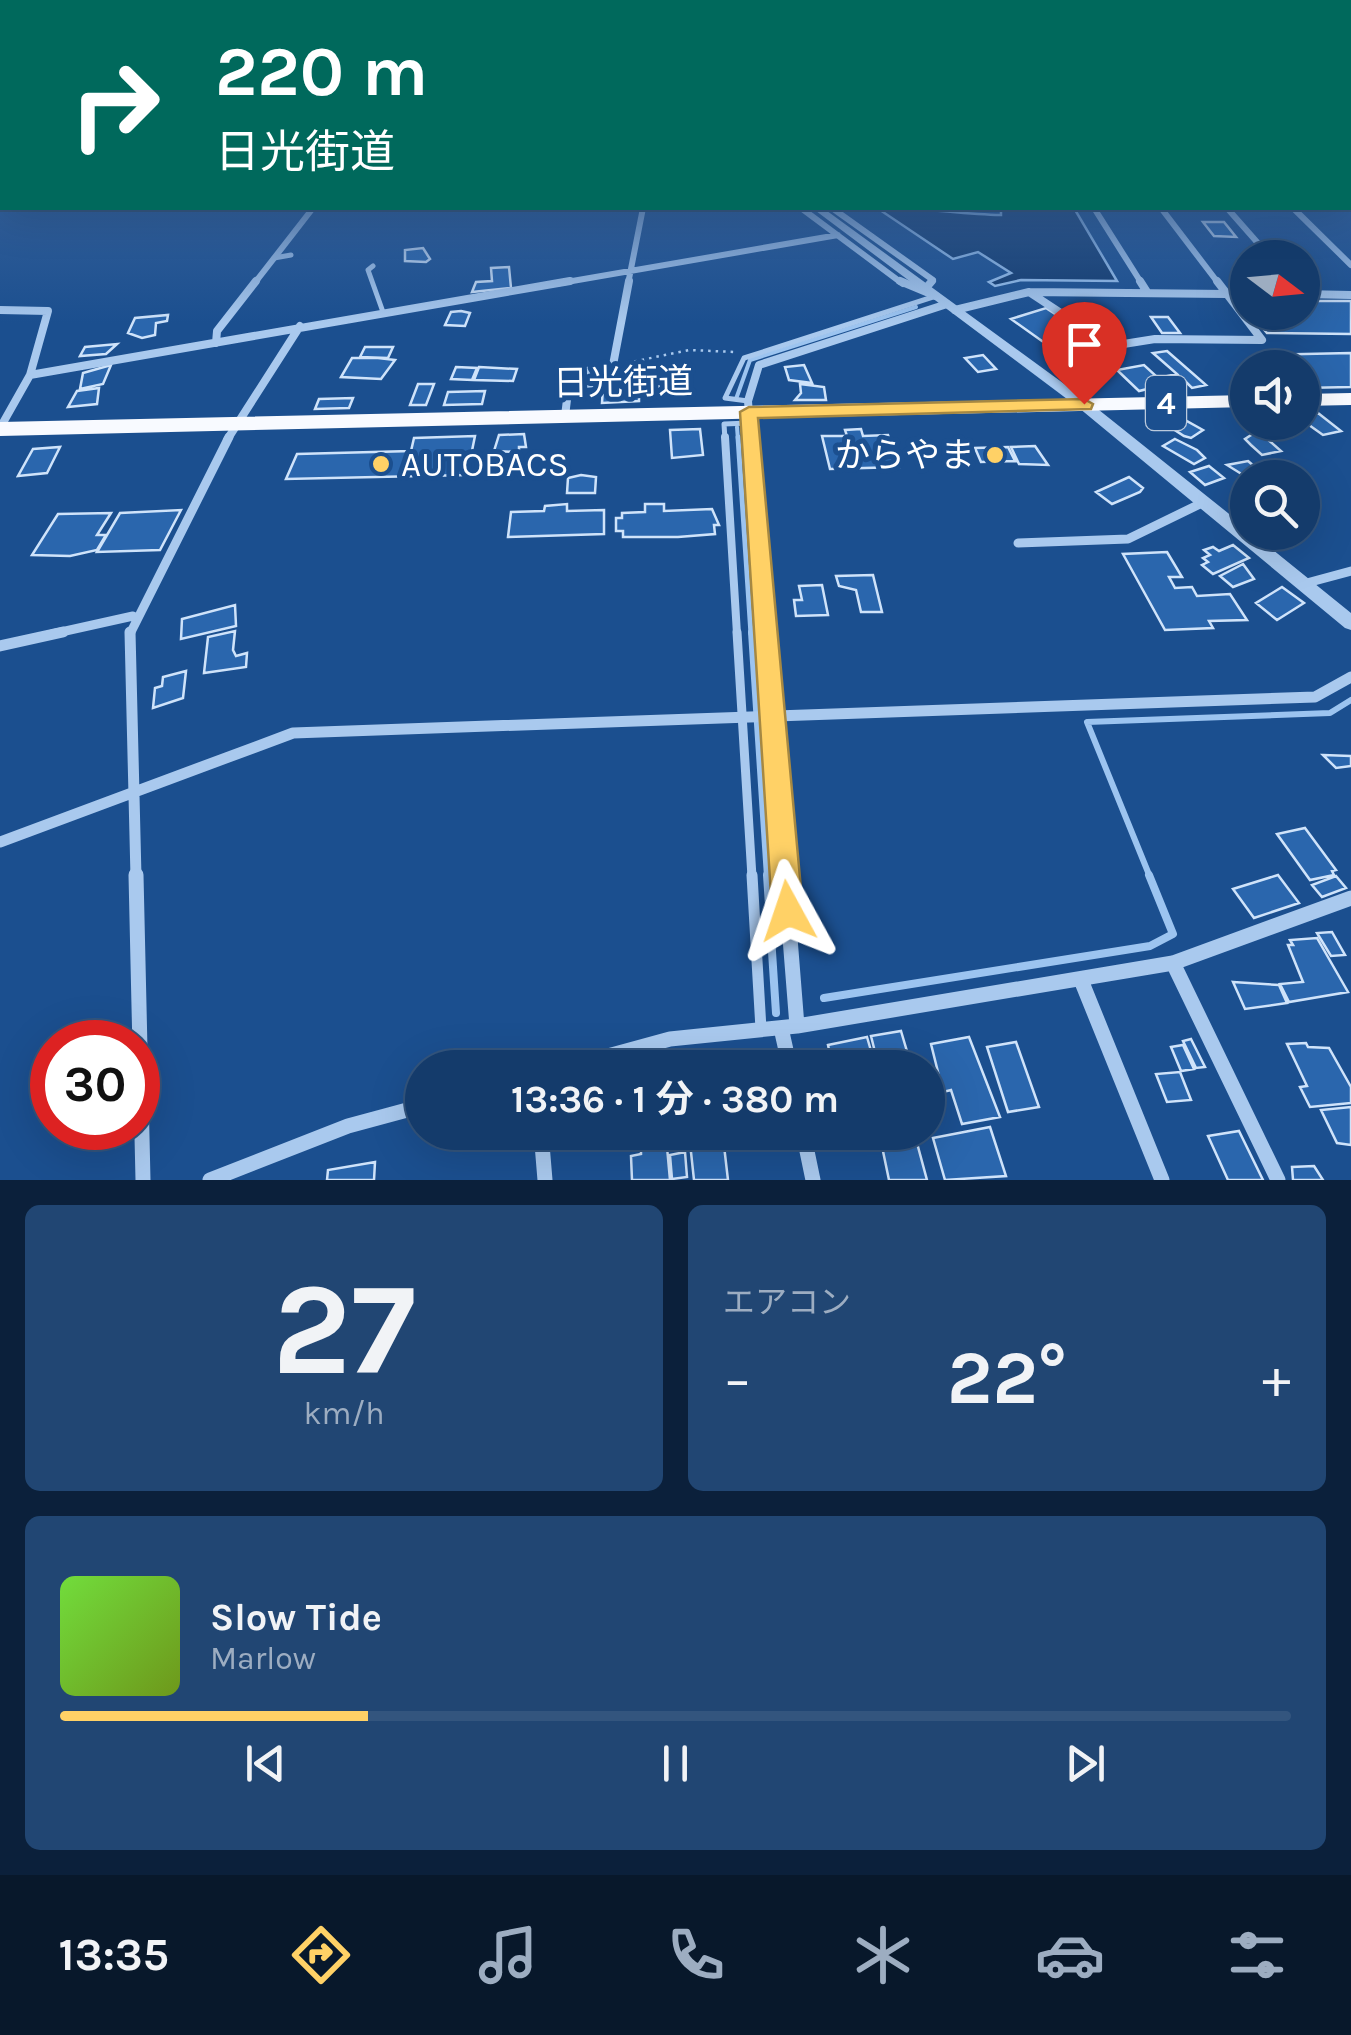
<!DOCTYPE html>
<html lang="ja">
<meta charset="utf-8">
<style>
body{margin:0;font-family:Karla,"Noto Sans JP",sans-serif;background:#214673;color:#f1f3f6;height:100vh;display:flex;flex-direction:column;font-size:38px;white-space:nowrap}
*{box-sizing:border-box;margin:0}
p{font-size:32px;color:#9dadc1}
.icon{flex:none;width:55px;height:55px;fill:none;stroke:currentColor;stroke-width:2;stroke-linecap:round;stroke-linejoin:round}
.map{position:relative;height:1180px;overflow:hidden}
.sheet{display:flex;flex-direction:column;gap:25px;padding:25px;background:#0b203b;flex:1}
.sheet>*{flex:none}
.banner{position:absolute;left:0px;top:0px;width:1352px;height:210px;box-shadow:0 10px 40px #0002,0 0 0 2px #33557e;background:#00695c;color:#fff;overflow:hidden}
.needle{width:65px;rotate:106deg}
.controls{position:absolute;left:1230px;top:240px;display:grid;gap:20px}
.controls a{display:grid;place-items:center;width:90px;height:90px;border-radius:50%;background:#143b6b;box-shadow:0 10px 40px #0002,0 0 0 2px #33557e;font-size:50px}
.speed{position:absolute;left:30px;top:1020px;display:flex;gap:20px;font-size:50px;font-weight:700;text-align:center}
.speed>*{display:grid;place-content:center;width:130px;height:130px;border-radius:50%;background:#143b6b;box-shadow:0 10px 40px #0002,0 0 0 2px #33557e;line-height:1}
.speed .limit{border:15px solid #d22;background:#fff;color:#111}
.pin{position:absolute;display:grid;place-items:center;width:85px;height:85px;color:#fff;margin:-102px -42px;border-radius:50% 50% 50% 0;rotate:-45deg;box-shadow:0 0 10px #0007}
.pin .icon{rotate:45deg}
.me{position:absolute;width:110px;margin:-55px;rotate:355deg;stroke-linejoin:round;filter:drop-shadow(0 0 8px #0008)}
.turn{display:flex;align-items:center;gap:35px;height:210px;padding:0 50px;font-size:45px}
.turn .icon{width:130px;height:130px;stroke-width:2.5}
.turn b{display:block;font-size:70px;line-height:85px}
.big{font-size:75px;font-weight:700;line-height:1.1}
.sheet .tile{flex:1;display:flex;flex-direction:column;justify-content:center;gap:15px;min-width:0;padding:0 35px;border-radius:15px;background:#214673}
.sheet .dial{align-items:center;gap:0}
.dial b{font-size:130px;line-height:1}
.song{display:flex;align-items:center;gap:30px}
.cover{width:120px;height:120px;border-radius:15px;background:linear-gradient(135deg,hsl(100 70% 55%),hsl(80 70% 35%))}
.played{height:10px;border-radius:5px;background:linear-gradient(90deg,#ffd166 25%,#33557e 25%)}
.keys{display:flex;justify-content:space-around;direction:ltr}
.heat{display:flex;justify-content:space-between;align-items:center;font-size:55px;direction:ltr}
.sheet .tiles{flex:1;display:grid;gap:25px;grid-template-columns:1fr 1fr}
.tile:last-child{grid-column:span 2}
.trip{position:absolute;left:405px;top:1050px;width:540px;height:100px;border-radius:50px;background:#143b6b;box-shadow:0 10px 40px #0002,0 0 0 2px #33557e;font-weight:700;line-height:100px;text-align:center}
.tab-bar{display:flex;height:160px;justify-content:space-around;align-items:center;background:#08182b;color:#9dadc1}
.tab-bar .icon{width:70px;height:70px}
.tab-bar .current{color:#ffd166}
.tab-bar b{font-size:45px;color:#f1f3f6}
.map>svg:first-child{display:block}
</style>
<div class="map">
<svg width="1351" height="1180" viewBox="0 0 1351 1180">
<rect width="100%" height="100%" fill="#1b4f8f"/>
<!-- water -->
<path fill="#123a6d" stroke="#9cc4f0" stroke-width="2.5" d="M877 208C922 207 957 214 1001 215V211L1009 208H1074L1117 281 1021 280 995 286 989 282 1011 273 978 252 953 259Z"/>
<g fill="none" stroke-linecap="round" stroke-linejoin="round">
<!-- stream-far3 -->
<path stroke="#9cc4f0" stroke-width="4" d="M736 399 750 360 916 307
M737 427 738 440"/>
<!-- stream-far2 -->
<path stroke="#9cc4f0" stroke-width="5" d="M738 437 751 634"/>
<!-- stream-far1 -->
<path stroke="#9cc4f0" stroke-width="6" d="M751 632 767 877
M1150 877 1087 722 1330 713 1351 700"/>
<!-- stream -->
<path stroke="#9cc4f0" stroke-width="8" d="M767 875 776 1013
M824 998 1150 946 1173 934 1149 875"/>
</g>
<!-- building -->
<path fill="#2a66ad" stroke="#cfe3fa" stroke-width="2.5" d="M1203 222H1224L1236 237 1214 236Z
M423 248 430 259 426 262 405 261V250Z
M509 267 511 288 472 292 476 282 492 281 491 268Z
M1302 301H1351V334L1267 333 1249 312H1302Z
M1046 308 1109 350 1063 356 1011 319Z
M461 311 470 313 465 326 445 325 451 312Z
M168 315 167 321 156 323 155 335 142 338 128 333 135 318Z
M1151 317H1168L1180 333H1162Z
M117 344 106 354 80 356 85 347Z
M365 347H393L388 358 360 357Z
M1167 351 1206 385 1192 388 1184 380 1139 391 1117 370 1144 365 1158 378 1177 374 1153 353Z
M1351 353V387L1302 388V368H1271L1260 355Z
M983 355 996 369 978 372 965 358Z
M352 358H378L395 360 381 379 341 377Z
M111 365 103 384 80 389 83 373Z
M804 365 812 383 789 380 785 367Z
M456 367 477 368 472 380 451 379Z
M479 367 517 369 513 381 474 380Z
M638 368 661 369 659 387H640Z
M418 384H434L426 405H410Z
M800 384 824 387 826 400H795L801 393Z
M616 386 620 394 639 392V401L602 403 603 387Z
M99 388 97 404 68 407 77 391Z
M485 391 482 404 444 405 448 392Z
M353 398 349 408 315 409 319 399Z
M1318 413 1341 431 1323 435 1302 420Z
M1175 416 1183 419 1203 430 1191 438 1184 436 1164 423Z
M700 429 703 455 672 458 670 430Z
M861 429 863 436 888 435 899 467 830 469 822 436H847L845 430Z
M1259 430 1266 438 1281 451 1262 455 1251 445 1245 439Z
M524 434 526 447H519V452L494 451 499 435Z
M475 436 467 475 286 479 297 454 411 451 414 438Z
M1175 439 1197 450 1205 458 1194 464 1163 446Z
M1035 446 1048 465 1019 464 1011 447Z
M60 447 47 473 18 476 33 449Z
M1008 447 1015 461 981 462 975 448Z
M1248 461 1261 472 1269 478H1248L1227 465Z
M1209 466 1224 478 1205 485 1190 472Z
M581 475 596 477 595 493H567L568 478Z
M1129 477 1143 488 1140 492 1112 504 1096 492Z
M567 504V511L604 510V534L508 537 511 512 544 511 545 506Z
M645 504H664V511L712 509 719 525H714L715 534 678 537H623V531H616V518H622V513L645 512Z
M181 510 160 550 97 552 120 513Z
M111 513 97 535H106L97 550 70 556 32 555 58 514Z
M1233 545 1249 558 1213 574 1202 565 1208 562 1203 558 1210 555 1204 550 1213 547 1219 551Z
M1167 552 1182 577H1169L1175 588 1192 587 1197 596 1230 594 1247 620 1209 621 1213 628 1165 630 1123 554Z
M1243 564 1254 579 1233 587 1220 576Z
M873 575 882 612H861L856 590 839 586 836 576Z
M822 585 828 615 796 616 794 600H802L799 586Z
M1282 587 1304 603 1277 620 1256 603Z
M235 605 236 626 181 639 182 619Z
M235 631 233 650 236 656 247 653 246 667 204 673 208 637Z
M186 671 183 698 153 708 155 688 162 686 163 677Z
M1323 755 1351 756V766L1336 768Z
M1305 828 1336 870 1332 871 1334 875 1310 880 1277 834Z
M1278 875 1299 903 1254 918 1233 889Z
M1336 876 1346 888 1322 897 1312 885Z
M1332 932 1345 955 1331 956 1317 933Z
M1317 938 1348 992 1289 1002 1280 984 1303 982 1288 945H1293L1290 940Z
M1233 982 1279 985 1287 1003 1245 1009Z
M901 1031 911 1065 879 1068 871 1036Z
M867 1037 876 1068H833L828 1045Z
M969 1037 1000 1117 962 1124 951 1090 943 1092 931 1044Z
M1191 1039 1205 1067 1196 1068 1183 1041Z
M1016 1042 1039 1107 1008 1112 987 1047Z
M1306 1043 1308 1047 1329 1048 1351 1087V1103L1310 1107 1300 1087 1307 1086 1287 1044Z
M1183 1045 1194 1069 1181 1071 1171 1047Z
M1180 1072 1191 1100 1167 1102 1156 1074Z
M1351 1107V1145L1337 1143 1321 1110Z
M990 1127 1006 1176 945 1180 933 1138Z
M1239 1131 1263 1180H1228L1208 1136Z
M627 1132H672L673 1146 667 1147 670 1180H632L631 1156 641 1154V1143L628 1145Z
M879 1132H914L927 1180H889Z
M723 1137 728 1180H694L690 1143Z
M685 1152 687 1177 672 1179 670 1155Z
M375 1162 374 1180H327L328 1170Z
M1314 1166 1323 1180H1293L1292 1167Z"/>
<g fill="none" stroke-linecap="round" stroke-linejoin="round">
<!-- path -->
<path stroke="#a9c9ee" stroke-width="2.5" stroke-dasharray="2.5 5" stroke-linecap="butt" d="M627 363 689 350 735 352"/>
<!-- service-far3 -->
<path stroke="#a9c9ee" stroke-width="5" d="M274 258 291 255
M373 266 368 270 383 312
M568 387 622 382
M748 401 725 398 744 358 936 296
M725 440 724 424 749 423"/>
<!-- service-far2 -->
<path stroke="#a9c9ee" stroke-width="8" d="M725 437 737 634"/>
<!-- service-far1 -->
<path stroke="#a9c9ee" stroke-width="9" d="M737 632 752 877"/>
<!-- service -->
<path stroke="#a9c9ee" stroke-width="11" d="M752 875 761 1029"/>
<!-- minor-far4 -->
<path stroke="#a9c9ee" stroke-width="6" d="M801 208 903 284
M832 208 933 280 930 284
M1094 208 1142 284
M1161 208 1219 284
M1227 208 1271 258
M1293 208 1351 265
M254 284 313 208
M555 284 838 235
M628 284 643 208"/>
<!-- minor-far3 -->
<path stroke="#a9c9ee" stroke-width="8" d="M900 281 936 296
M1140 281 1147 292
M1217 281 1227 294
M926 288 932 281
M1029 292 1227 294 1262 340 1155 339 1111 346Z
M1227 294H1248
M1302 294 1351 295
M0 310 48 311 30 375 570 281
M955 310 1029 292
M216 343 217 331 256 281
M565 416 570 375 613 365 629 281
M0 428 30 375
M227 440 300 326
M751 440 748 401 759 365 947 304"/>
<!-- minor-far2 -->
<path stroke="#a9c9ee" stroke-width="9" d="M751 437 766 634
M1018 543 1128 539 1204 502
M1303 584 1351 571
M52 634 133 616
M130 634 229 437"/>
<!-- minor-far1 -->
<path stroke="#a9c9ee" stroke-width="11" d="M130 632 136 877
M766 632 785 877
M0 646 63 632
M0 842 293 733 1315 697 1351 677"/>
<!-- minor -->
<path stroke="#a9c9ee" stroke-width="15" d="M136 875 143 1180
M785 875 797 1026
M1173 963 1278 1180
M1081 980 1162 1180
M781 1028 790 1068
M564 1068 670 1039 797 1026 1173 963 1351 898
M541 1132 545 1180
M803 1132 813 1180
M210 1180 348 1126 422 1106"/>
<!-- tertiary -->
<path fill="#a9c9ee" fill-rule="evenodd" d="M1350 174H1351V180H1350Z
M1350 191H1351V198H1350Z
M812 208H823L1089 402 1248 529V532H1251L1351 613V630L1345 628 1079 408Z"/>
<!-- trunk -->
<path fill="#f8faff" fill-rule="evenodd" d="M1351 393V405L1302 406V394Z
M1248 395V407L0 436V422Z"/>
</g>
<!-- sky -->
<linearGradient id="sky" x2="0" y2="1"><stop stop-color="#0f2b4f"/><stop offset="0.49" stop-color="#39639b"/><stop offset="1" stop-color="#39639b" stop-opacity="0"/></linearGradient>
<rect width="1351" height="323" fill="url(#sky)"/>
<!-- route -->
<path fill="#ffd166" stroke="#a68842" stroke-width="2.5" d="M1084 399 1093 404 1091 409 758 418 803 911 799 922 788 926 777 922 772 911 740 412 749 407Z"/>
<!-- markers -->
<g fill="#ffd166" stroke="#1b4f8f" stroke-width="4">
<circle cx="995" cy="455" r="10"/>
<circle cx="381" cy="464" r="10"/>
</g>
<g text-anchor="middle" stroke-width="10" stroke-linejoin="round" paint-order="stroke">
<!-- shield labels -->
<rect fill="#1b4f8f" stroke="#bbcadd" stroke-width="2.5" x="1146" y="376" width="40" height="54" rx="8"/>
<g font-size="32" font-weight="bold" fill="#fff">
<text x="1166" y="414">4</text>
</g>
<!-- street labels -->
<g font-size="35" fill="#fff" stroke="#1b4f8f">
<text transform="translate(623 382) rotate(-1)" y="12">日光街道</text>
</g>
<!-- poi labels -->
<g font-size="35" fill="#fff" stroke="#1b4f8f" text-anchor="end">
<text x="975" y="467">からやま</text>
<text x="401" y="476" text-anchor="start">AUTOBACS</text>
</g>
</g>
</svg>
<div class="controls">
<a><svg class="needle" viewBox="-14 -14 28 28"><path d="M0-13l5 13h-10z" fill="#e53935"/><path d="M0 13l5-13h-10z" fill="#9dadc1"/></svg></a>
<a><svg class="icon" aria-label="sound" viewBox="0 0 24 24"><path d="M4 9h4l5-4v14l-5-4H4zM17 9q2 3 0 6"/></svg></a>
<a><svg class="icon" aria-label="search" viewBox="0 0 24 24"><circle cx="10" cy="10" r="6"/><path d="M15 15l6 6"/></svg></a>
</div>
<div class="speed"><div class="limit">30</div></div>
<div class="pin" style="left:1084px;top:404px;background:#d93025"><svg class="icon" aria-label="arrive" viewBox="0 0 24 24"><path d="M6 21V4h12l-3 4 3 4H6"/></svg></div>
<svg class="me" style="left:788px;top:911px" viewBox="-20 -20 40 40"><path d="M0-17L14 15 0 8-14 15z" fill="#ffd166" stroke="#fff" stroke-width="4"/></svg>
<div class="trip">13:36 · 1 分 · 380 m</div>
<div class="banner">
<div class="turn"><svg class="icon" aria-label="right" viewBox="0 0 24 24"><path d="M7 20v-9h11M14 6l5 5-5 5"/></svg><div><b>220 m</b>日光街道</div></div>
</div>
</div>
<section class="sheet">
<div class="tiles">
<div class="tile dial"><b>27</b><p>km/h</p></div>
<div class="tile"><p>エアコン</p>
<div class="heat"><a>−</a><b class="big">22°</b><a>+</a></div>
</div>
<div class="tile">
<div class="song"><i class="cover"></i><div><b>Slow Tide</b><p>Marlow</p></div></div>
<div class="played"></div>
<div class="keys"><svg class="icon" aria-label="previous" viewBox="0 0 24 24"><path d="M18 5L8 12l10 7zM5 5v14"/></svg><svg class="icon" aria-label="pause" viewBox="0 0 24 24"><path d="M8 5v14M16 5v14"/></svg><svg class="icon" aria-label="next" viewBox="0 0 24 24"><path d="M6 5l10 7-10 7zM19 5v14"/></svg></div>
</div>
</div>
</section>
<nav class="tab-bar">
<b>13:35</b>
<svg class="icon current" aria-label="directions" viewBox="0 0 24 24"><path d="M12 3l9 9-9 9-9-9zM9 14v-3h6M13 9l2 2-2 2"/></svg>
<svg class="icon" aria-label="music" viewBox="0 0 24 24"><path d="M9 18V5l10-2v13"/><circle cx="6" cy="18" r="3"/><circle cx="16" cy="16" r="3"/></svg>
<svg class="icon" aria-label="phone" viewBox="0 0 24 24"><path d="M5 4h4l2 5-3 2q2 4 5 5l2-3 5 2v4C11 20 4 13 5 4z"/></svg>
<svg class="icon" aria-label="climate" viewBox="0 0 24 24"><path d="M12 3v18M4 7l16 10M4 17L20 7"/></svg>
<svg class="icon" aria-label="car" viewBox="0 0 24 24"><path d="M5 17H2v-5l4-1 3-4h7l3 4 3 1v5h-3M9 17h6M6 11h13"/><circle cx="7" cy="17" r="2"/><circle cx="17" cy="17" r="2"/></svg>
<svg class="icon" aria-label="filters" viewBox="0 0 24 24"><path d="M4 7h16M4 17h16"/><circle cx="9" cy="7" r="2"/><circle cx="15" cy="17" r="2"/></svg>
</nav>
